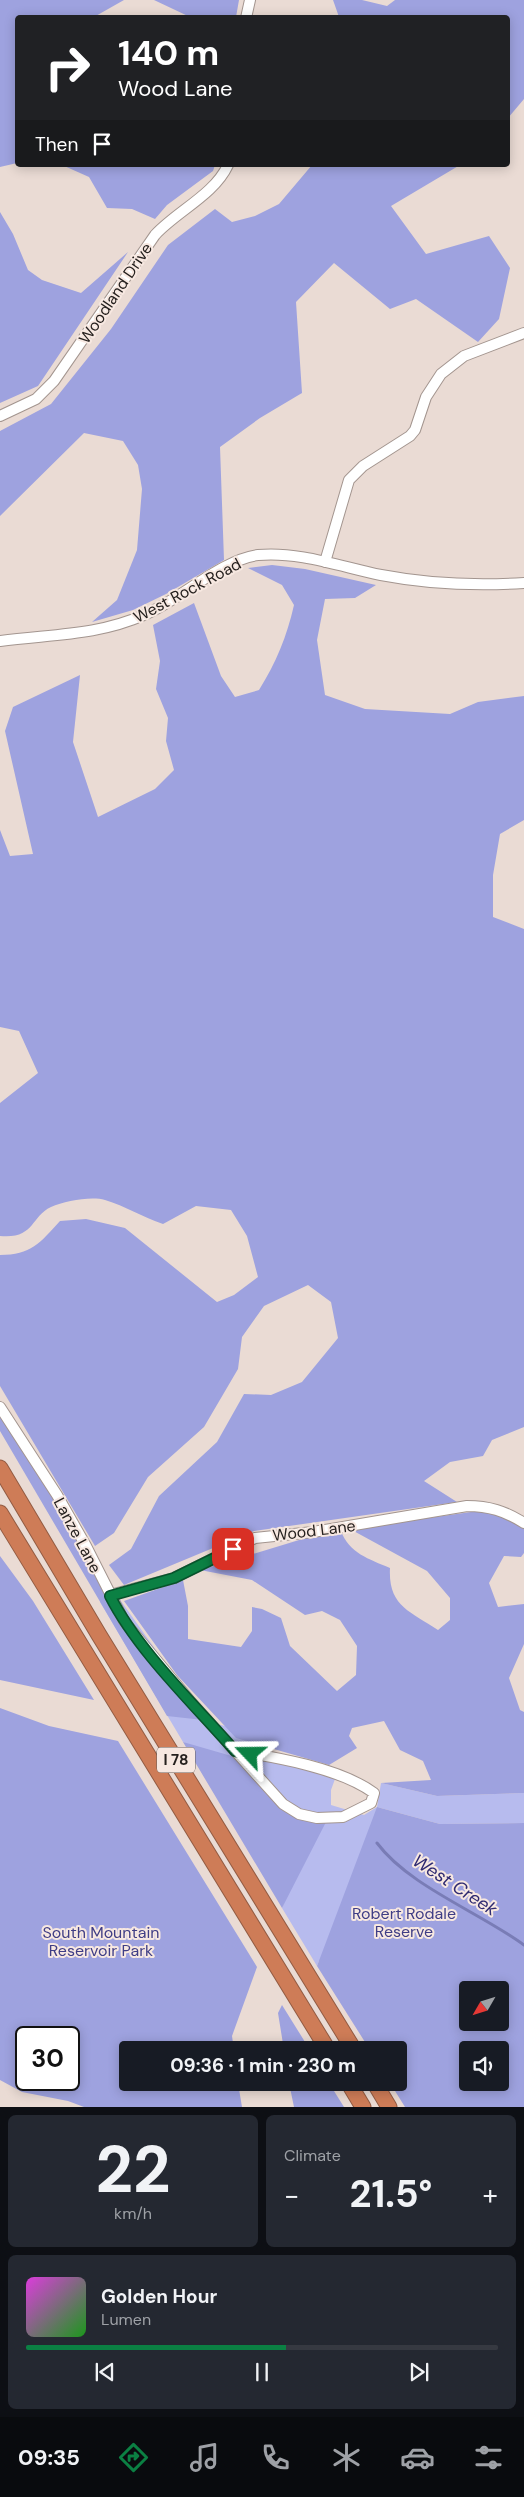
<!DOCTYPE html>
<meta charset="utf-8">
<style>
body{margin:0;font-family:"DM Sans",sans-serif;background:#242831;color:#f1f3f6;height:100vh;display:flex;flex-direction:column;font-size:19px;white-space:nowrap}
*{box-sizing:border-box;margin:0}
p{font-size:16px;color:#9ea1a6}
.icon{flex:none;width:28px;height:28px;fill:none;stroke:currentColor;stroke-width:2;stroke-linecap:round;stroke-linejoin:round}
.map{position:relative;height:2107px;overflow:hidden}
.panel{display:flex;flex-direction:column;gap:8px;padding:8px;background:#0d0f14;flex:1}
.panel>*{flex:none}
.banner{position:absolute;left:15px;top:15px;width:495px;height:152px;border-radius:5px;box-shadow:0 2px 12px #0003;background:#202124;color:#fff;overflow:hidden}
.needle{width:32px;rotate:231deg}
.tools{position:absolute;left:459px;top:1981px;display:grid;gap:10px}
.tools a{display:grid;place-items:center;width:50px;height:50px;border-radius:5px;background:#171b24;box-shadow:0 2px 12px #0003;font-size:25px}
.speed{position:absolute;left:15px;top:2026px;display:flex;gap:10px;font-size:25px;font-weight:700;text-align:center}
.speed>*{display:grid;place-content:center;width:65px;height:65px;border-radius:50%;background:#171b24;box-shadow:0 2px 12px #0003;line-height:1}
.speed .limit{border:2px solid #111;border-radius:8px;background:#fff;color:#111}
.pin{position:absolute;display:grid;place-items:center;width:42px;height:42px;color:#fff;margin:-21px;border-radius:10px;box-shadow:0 2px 8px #0006}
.me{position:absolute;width:55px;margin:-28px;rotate:293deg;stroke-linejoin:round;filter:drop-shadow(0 0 4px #0008)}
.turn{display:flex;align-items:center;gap:18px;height:105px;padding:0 20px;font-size:22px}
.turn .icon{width:65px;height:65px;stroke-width:2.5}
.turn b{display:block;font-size:35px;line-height:42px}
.then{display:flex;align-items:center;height:48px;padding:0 20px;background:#0003;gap:10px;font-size:19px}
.big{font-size:38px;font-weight:700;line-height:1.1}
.panel .tile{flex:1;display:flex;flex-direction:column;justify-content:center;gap:8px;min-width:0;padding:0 18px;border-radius:8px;background:#242831}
.panel .dial{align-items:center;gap:0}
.dial b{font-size:65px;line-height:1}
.song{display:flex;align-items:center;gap:15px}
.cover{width:60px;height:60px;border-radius:8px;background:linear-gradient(135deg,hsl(300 70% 55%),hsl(120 70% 35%))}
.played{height:5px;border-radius:2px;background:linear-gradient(90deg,#0b8043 55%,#363941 55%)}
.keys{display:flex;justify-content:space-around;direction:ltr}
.heat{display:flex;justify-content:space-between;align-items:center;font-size:28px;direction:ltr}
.panel .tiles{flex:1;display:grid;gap:8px;grid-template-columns:1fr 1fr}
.tile:last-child{grid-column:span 2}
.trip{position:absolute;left:119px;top:2041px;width:288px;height:50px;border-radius:5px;background:#171b24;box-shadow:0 2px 12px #0003;font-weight:700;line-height:50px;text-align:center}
.dock{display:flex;height:80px;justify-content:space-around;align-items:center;background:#090b0e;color:#9ea1a6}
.dock .icon{width:35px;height:35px}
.dock .active{color:#0b8043}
.dock b{font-size:22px;color:#f1f3f6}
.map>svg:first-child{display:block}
</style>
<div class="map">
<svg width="524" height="2107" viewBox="0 0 524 2107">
<rect width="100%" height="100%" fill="#eadbd4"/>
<!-- green -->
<path fill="#b7bbee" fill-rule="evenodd" d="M116 1594 175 1677 214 1723 278 1741 257 1758 278 1761 335 1779 331 1790V1805L364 1815 377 1807 381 1783 437 1796 524 1793V1823L440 1824 377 1807 426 1833 524 1829V2107L398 2082V2050L319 1961 317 1966 282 1908 284 1903 187 1744 183 1742 100 1602ZM252 1763 273 1788 235 1777ZM468 1990H500V2022H468ZM468 2050H500V2082H468Z"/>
<!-- forest -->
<path fill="#9ea2df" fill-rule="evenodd" d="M0 0H124L94 17 18 18 17 163 0 167Z
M154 0H239L236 17H190Z
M333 0H362L387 6 395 0H524V99L508 118V18L339 17Z
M62 165H215L213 171 167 205 155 219 132 209 107 208 89 177Z
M312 165H460L391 206 426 254 489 236 510 268 499 319 478 342 416 299 390 309 334 263 296 302 302 393 260 418 220 447 224 560 166 594 133 610 92 622 117 600 137 550 142 489 138 465 123 441 84 433 0 516V431L51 404 111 329 168 245 215 209 232 222 255 216 279 204Z
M0 212 13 234 28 270 42 280 81 293 128 252 38 386 0 403Z
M272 565 305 569 376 585 355 598 325 599 317 640 325 695 365 709 450 714 478 702 524 696V820L500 834 493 875V917L524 929V1427L492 1440 483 1456 450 1462 424 1481 457 1502 254 1531 124 1585 109 1565 131 1549 159 1496 217 1442 244 1394 271 1395 302 1382 338 1338 331 1302 308 1285 264 1306 242 1337 238 1369 204 1427 148 1477 114 1533 95 1546 0 1386V1255C31 1255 40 1243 60 1221L86 1219 125 1228 217 1302 234 1295 258 1277 247 1236 231 1210 196 1206 163 1224C143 1217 125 1206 105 1200 91 1196 65 1201 51 1207 30 1217 35 1239 0 1236V1103L38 1073 19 1031 0 1027V830L10 856 33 854 5 731 13 707 80 675 73 742 98 817 155 789 174 770 166 741 168 718 156 689 160 661 153 625 194 603 221 676 235 697 259 690C276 663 287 636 294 605L282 585 248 568Z
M0 1414 76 1534 112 1608 140 1648 203 1720 167 1716 0 1431Z
M478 1511 504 1516 524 1529V1553L521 1557 504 1556 489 1583 498 1607 524 1604V1644L509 1678 520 1710 524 1712V1793L437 1796 381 1783 431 1780 423 1761 400 1750 384 1721 352 1728 349 1736 357 1748 329 1765 236 1738 177 1675 124 1601 183 1580 188 1606V1639L241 1647 252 1631V1607L262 1609 281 1618 290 1646 337 1691 356 1675 357 1646 340 1620 322 1611 305 1615 252 1580 200 1570 309 1537 341 1531C349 1553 369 1559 390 1568 388 1606 410 1611 438 1630L450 1620V1598L427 1571 350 1529Z
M0 1556 33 1601 94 1700 0 1680Z
M0 1708 49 1726 118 1741 257 1967 232 2036 234 2050H128V2082L238 2083 242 2107H84L68 2101 22 2092 0 2080ZM26 2038H69V2080H26Z
M183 1742 235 1757 272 1799 292 1816 326 1822 282 1908Z
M377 1807 440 1824 524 1823V2107H405L390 2083 398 2082V2050H370L317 1966ZM468 1990H500V2022H468ZM468 2050H500V2082H468Z
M282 2005 310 2050H284L278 2013Z
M289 2083H329L344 2107H294Z"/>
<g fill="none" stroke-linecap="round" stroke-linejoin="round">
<!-- stream -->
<path stroke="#797cb6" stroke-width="3" d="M377 1843C409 1886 479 1912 524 1945"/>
<defs>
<path id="minor" d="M246 18 250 0
M0 416 36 399 54 381 155 235C177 211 214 195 228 165
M325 562 349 480 363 466 410 436 415 430 426 397 441 374 464 356 524 333
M0 641C51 634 96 636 144 615 180 600 221 560 258 555 298 551 342 567 381 575 428 584 476 586 524 583
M0 1407 57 1495 86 1546 124 1621 191 1702 283 1804 299 1814 317 1818 343 1817 371 1803 374 1793C340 1768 275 1757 235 1751
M110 1595 174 1578 255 1538 313 1532 467 1506C489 1506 505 1511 524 1523"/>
<path id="highway" d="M0 1468 99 1635 354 2050
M0 1513 328 2050
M348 2082 363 2107
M374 2082 389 2107"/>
</defs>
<!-- minor casing -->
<use href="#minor" stroke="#a3958f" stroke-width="12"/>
<!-- highway casing -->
<use href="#highway" stroke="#935c43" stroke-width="17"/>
<!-- minor -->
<use href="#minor" stroke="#fff" stroke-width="10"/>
<!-- highway -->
<use href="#highway" stroke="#ce7c57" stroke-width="15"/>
</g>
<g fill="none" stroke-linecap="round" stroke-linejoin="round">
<defs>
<path id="route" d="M233 1549 174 1578 110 1596C138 1651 194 1704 235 1751L250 1754"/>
</defs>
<!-- route casing -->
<use href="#route" stroke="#07532c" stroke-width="12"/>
<!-- route -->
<use href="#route" stroke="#0b8043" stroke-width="9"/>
</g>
<g text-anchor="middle" stroke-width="4" stroke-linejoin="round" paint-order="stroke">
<!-- shield labels -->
<rect fill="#f7e8e1" stroke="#645c58" stroke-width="1" x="157" y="1747.5" width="38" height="25" rx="4"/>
<g font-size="15" font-weight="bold" fill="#25201e">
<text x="176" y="1765">I 78</text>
</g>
<!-- street labels -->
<g font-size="16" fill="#25201e" stroke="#f7e8e1">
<text transform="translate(115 293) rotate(-56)" y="6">Woodland Drive</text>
<text transform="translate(187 590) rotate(-28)" y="6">West Rock Road</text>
<text transform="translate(314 1530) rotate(-7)" y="6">Wood Lane</text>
<text transform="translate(78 1535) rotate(62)" y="6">Lanze Lane</text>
</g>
<!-- park labels -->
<g font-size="16" fill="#3f3d85" stroke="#f7e8e1">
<text x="404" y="1919">Robert Rodale<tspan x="404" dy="18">Reserve</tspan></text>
<text x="101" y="1938">South Mountain<tspan x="101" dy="18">Reservoir Park</tspan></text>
</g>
<!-- water labels -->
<g font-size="18" font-style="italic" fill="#2f2a71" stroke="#f7e8e1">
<text transform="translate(455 1885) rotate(33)" y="6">West Creek</text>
</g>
</g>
</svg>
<div class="tools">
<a><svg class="needle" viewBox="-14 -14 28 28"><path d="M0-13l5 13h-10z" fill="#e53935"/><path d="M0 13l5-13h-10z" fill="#9ea1a6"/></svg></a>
<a><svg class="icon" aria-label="sound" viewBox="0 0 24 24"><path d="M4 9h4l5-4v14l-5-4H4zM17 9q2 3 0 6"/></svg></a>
</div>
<div class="speed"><div class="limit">30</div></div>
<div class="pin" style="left:233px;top:1549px;background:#d93025"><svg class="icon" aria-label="arrive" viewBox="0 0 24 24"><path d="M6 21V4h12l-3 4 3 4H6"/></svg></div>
<svg class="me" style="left:250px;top:1754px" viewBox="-20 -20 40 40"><path d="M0-17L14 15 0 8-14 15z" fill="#0b8043" stroke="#fff" stroke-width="4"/></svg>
<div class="trip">09:36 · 1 min · 230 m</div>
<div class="banner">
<div class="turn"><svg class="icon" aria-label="right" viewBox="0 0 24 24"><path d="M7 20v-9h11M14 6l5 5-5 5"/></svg><div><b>140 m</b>Wood Lane</div></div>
<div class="then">Then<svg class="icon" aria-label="arrive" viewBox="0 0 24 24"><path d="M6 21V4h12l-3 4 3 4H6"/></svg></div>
</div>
</div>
<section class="panel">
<div class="tiles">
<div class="tile dial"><b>22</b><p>km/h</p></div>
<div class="tile"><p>Climate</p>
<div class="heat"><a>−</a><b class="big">21.5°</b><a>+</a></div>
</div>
<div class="tile">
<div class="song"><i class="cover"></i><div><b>Golden Hour</b><p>Lumen</p></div></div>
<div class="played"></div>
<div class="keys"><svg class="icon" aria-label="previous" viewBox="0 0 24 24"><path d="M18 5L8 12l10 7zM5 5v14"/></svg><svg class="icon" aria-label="pause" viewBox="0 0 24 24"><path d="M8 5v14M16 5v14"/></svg><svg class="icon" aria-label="next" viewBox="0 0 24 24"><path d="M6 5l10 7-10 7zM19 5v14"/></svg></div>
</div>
</div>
</section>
<nav class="dock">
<b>09:35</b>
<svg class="icon active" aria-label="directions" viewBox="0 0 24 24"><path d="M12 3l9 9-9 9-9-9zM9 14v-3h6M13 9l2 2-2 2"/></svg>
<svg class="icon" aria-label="music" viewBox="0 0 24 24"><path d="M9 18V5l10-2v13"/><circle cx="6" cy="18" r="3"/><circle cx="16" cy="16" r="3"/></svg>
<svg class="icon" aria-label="phone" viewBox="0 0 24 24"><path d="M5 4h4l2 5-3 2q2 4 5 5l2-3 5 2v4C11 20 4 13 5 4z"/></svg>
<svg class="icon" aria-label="climate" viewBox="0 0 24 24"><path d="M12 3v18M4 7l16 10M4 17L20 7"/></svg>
<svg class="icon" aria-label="car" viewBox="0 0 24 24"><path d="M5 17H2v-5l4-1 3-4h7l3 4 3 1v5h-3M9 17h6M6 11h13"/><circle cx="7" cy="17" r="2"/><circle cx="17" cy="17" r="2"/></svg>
<svg class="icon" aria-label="filters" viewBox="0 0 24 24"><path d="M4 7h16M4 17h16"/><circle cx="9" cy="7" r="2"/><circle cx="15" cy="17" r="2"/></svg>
</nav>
